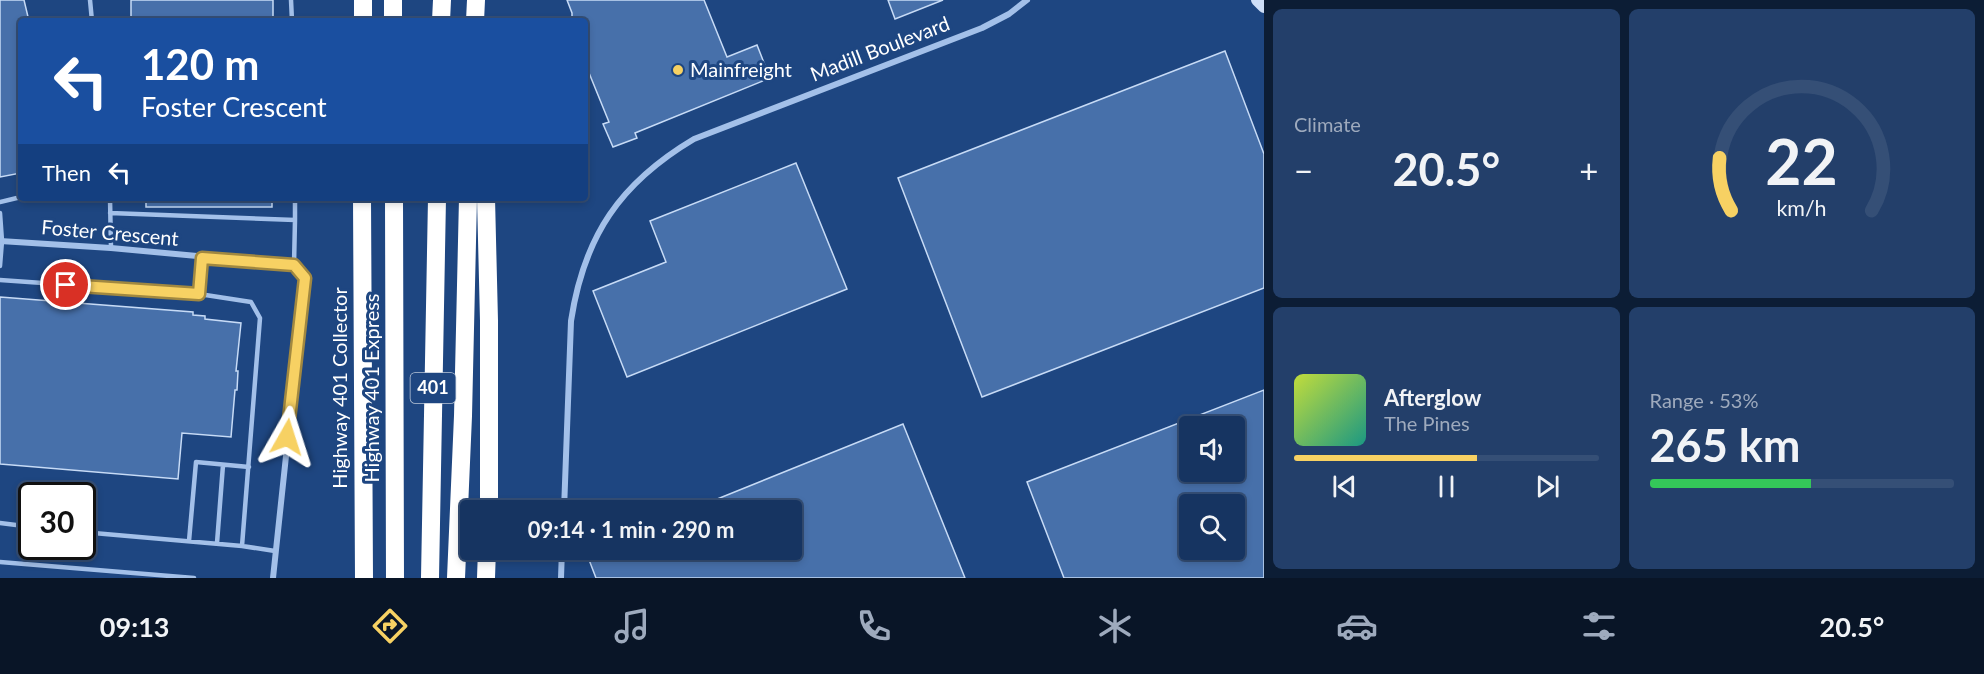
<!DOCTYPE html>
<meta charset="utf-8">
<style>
body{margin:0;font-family:Lato,sans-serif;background:#233f6a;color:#f1f3f6;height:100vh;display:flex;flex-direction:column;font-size:22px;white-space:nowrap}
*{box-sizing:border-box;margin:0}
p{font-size:20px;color:#9eaabd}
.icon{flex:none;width:33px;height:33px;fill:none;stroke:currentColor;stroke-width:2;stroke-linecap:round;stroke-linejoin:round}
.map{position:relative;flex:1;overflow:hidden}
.drawer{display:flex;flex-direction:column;gap:9px;padding:9px;background:#0c1d35;width:720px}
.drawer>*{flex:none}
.banner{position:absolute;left:18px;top:18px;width:570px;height:183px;border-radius:6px;box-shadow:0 3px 9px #0003,0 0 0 2px #354f76;background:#1a4fa0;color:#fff;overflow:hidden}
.controls{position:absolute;left:1179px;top:416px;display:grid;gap:12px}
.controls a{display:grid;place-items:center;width:66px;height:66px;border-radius:6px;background:#163461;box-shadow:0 3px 9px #0003,0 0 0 2px #354f76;font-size:30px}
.speed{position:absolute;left:18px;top:482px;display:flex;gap:12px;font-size:30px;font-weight:700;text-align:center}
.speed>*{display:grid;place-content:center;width:78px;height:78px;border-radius:50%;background:#163461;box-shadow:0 3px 9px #0003,0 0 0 2px #354f76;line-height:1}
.speed .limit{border:3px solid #111;border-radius:9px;background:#fff;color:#111}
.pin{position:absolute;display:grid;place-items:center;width:51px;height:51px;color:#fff;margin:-26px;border:3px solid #fff;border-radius:50%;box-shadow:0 2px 6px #0007}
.me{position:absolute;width:66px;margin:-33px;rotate:6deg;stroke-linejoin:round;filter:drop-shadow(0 0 4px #0008)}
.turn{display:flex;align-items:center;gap:21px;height:126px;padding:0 24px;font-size:27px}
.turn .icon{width:78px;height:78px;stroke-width:2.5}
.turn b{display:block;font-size:42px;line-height:51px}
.then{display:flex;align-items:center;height:57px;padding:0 24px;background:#0003;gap:12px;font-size:22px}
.big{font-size:45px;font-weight:700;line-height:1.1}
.drawer .tile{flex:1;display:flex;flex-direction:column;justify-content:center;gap:9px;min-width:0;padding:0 21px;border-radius:9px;background:#233f6a}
.drawer .dial{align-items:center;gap:0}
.dial svg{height:156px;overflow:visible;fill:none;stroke:#354f76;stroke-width:7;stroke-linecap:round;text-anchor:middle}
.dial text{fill:#f1f3f6;stroke:none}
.song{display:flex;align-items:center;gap:18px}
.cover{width:72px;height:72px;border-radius:9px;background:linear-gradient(135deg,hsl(70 70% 55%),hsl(170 70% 35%))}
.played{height:6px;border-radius:3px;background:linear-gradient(90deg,#f7d163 60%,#354f76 60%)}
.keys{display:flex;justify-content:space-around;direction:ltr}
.heat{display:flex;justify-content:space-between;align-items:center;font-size:33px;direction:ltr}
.charge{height:9px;border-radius:4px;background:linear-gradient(90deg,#34c759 53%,#354f76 0)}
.drawer .tiles{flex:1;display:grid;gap:9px;grid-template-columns:repeat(2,1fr)}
.trip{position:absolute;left:460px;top:500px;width:342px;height:60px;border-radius:6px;background:#163461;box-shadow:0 3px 9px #0003,0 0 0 2px #354f76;font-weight:700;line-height:60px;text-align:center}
.menu{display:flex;height:96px;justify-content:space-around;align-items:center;background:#091527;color:#9eaabd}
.menu .icon{width:42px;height:42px}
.menu .current{color:#f7d163}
.menu b{font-size:27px;color:#f1f3f6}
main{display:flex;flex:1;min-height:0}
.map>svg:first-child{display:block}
</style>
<main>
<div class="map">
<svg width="1264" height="578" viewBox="0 0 1264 578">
<rect width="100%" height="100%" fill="#1e4681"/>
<!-- building -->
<path fill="#4770aa" stroke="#c7dbf6" stroke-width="1.5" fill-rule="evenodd" d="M0 0H24L29 21H21V173L0 177Z
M131 0H273V21H131Z
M567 0H704L727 57 757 45 770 78 635 133 637 138 613 147 603 124 609 122 585 63V21H572V13Z
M888 0H943L895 19Z
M1225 51 1264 154V288L982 397 898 178Z
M796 163 847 289 627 377 593 291 666 262 650 221Z
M146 198H272V207H146Z
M0 297 193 312V315L205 316V319L241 323 236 371H238L237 390H235L231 437 182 433 178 479 0 464Z
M1264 390V578H1064L1027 482ZM1190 426H1234V471H1190ZM1190 504H1234V549H1190Z
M903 424 965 578H596L586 552 593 549H792V510H690Z"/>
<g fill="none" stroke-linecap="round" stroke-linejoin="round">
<!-- lane -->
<path stroke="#a3c0e9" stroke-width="4.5" d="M90 0 92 21
M291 0 292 21
M110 198 111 248
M295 198V220
M0 202 21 197
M0 213 2 241 0 266
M110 213 295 220 294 265
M0 280 199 294 202 258
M199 294 251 302 260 318 242 546 275 551
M0 523 32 527
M82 532 242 546
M189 541 196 462 249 467
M217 543 223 465
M0 562 194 578"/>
<!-- street -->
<path stroke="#a3c0e9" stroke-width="6" d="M0 241 111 248 294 265 305 278 273 578
M564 510 571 321C584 236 620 183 694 139L982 28 1009 14 1027 0
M561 578 562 549"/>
<!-- secondary -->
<path stroke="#cedef7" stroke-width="12" d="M1257 0 1264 7"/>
<!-- highway -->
<path stroke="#fff" stroke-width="18" d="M363 21V0
M393 21V0
M441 21 442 0
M475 21 476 0
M362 198 364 578
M394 198 395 578
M486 198 489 321V510
M430 578 437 198
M456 578 463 416 468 198
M486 578 487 549"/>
</g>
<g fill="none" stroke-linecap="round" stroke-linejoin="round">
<defs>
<path id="route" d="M66 285 199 294 202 258 294 265 305 278 287 437"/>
</defs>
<!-- route casing -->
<use href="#route" stroke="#a18840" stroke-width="15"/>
<!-- route -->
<use href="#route" stroke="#f7d163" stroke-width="10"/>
</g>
<!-- markers -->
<circle fill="#f7d163" stroke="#1e4681" stroke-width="2" cx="678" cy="70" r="6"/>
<g text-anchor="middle" stroke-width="6" stroke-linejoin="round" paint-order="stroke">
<!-- shield labels -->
<rect fill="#1e4681" stroke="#bcc8d9" stroke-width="1.5" x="410.5" y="373" width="45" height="30" rx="4.5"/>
<g font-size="18" font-weight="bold" fill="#fff">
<text x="433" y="394">401</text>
</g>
<!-- street labels -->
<g font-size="20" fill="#fff" stroke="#1e4681">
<text transform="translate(880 49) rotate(-21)" y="7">Madill Boulevard</text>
<text transform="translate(110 233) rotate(5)" y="7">Foster Crescent</text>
<text transform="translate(340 388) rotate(-90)" y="7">Highway 401 Collector</text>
<text transform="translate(372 388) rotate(-90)" y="7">Highway 401 Express</text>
</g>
<!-- poi labels -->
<g font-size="20" fill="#fff" stroke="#1e4681" text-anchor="start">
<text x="690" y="77">Mainfreight</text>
</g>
</g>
</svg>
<div class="controls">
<a><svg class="icon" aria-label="sound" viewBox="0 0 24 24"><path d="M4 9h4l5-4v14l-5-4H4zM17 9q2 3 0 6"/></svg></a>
<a><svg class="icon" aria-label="search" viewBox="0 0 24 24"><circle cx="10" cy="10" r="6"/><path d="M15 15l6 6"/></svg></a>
</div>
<div class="speed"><div class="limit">30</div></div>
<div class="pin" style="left:66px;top:285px;background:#d93025"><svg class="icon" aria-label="arrive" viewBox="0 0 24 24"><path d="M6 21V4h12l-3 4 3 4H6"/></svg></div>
<svg class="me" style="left:287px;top:437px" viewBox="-20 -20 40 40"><path d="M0-17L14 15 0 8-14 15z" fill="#f7d163" stroke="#fff" stroke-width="4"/></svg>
<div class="trip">09:14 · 1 min · 290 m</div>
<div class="banner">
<div class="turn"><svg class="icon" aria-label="left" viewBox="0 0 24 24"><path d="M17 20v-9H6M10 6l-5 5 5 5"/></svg><div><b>120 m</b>Foster Crescent</div></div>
<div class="then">Then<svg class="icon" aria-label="left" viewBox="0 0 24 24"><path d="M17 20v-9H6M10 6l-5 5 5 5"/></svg></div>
</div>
</div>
<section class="drawer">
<div class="tiles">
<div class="tile"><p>Climate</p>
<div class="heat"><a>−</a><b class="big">20.5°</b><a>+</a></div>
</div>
<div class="tile dial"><svg viewBox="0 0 100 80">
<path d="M14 69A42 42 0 1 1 86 69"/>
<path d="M14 69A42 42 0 0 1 8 42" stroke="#f7d163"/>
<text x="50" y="56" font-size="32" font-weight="700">22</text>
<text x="50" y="72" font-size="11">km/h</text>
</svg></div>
<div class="tile">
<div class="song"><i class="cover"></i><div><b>Afterglow</b><p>The Pines</p></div></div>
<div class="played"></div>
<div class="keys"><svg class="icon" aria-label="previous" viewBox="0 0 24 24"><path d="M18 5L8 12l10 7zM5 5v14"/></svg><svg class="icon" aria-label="pause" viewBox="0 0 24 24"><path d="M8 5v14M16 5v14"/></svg><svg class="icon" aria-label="next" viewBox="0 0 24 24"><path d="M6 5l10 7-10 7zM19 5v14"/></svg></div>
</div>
<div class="tile"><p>Range · 53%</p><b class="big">265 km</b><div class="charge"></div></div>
</div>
</section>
</main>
<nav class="menu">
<b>09:13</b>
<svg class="icon current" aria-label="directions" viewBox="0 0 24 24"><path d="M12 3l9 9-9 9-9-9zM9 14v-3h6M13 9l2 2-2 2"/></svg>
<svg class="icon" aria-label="music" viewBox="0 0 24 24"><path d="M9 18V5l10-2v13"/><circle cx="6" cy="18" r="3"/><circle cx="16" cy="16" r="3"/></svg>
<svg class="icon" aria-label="phone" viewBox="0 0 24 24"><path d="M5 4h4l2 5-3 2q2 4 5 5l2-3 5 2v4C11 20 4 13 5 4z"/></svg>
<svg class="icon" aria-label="climate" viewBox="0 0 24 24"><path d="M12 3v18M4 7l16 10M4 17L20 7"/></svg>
<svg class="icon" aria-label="car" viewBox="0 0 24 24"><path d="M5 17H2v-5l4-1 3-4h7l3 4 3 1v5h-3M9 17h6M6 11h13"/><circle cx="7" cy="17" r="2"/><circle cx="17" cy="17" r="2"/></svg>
<svg class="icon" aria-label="filters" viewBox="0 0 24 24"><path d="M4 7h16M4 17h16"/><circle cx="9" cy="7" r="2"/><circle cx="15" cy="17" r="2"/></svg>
<b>20.5°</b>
</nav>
